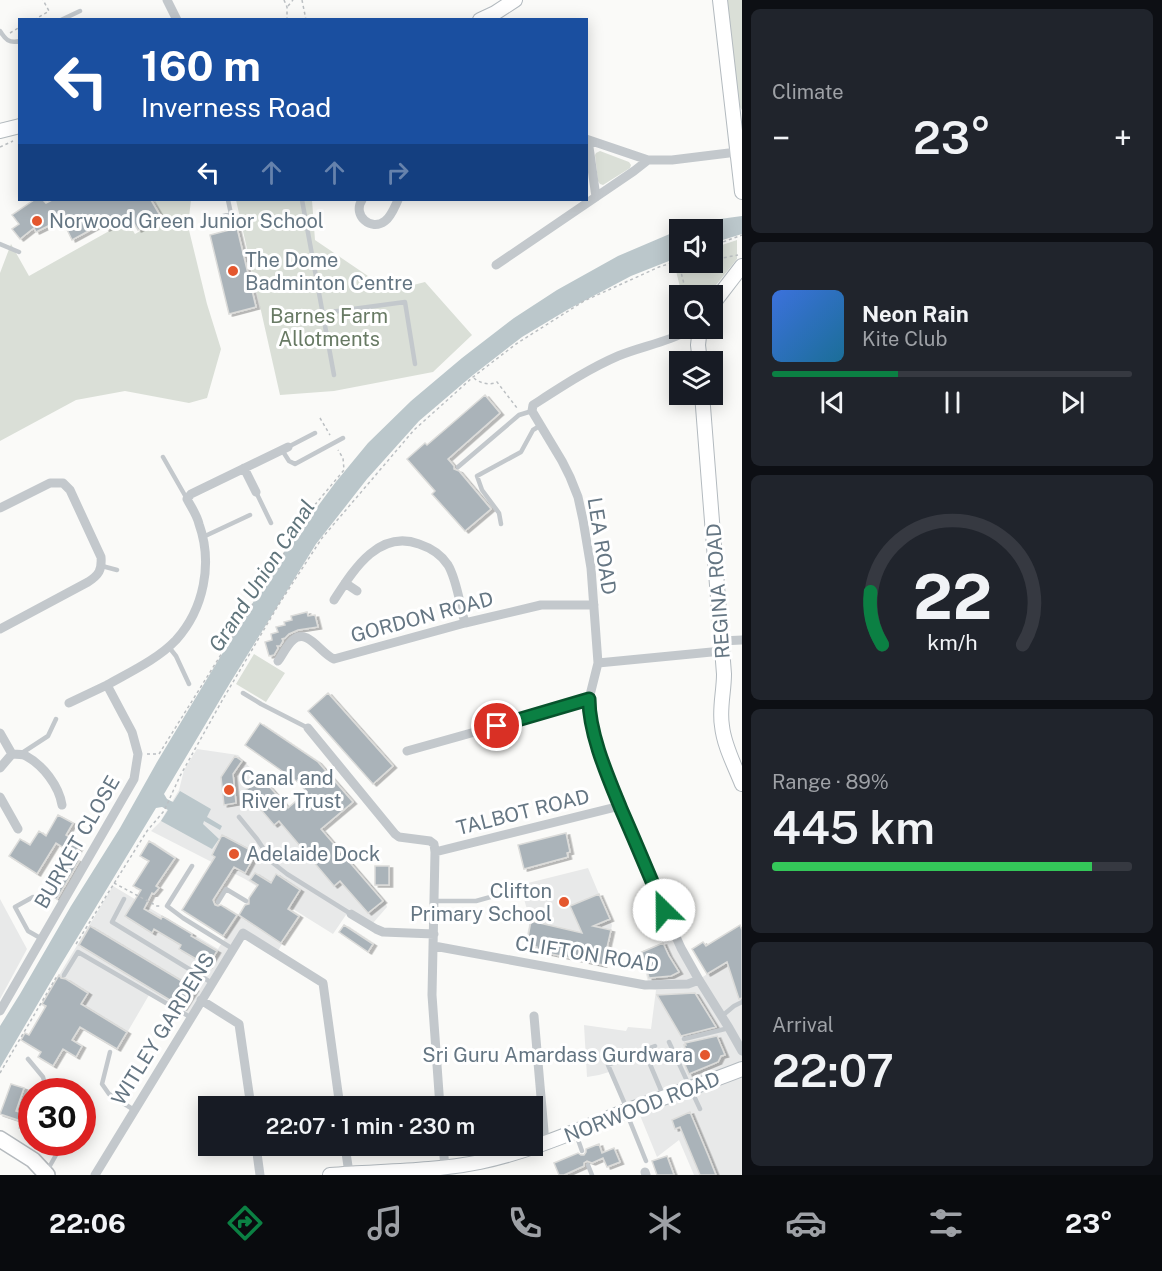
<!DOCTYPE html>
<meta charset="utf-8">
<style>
body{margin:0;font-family:"Public Sans",sans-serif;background:#20242c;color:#f1f3f6;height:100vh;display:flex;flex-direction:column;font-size:22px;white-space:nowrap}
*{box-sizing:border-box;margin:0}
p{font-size:20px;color:#9ea1a6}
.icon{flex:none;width:33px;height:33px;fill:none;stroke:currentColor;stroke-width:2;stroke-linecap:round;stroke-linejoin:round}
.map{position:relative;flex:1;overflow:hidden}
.side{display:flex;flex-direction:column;gap:9px;padding:9px;background:#0d0f14;width:420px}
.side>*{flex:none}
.banner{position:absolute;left:18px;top:18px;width:570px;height:183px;border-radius:0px;box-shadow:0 3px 15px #0003;background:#1a4fa0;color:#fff;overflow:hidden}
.controls{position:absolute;left:669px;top:219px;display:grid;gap:12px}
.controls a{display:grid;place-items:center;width:54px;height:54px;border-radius:0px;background:#171b24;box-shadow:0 3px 15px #0003;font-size:30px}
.speed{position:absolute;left:18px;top:1078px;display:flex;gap:12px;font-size:30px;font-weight:700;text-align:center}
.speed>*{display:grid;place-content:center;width:78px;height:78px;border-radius:50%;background:#171b24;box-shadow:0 3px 15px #0003;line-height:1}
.speed .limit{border:9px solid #d22;background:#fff;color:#111}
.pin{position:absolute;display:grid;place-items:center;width:51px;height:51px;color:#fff;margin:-26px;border:3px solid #fff;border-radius:50%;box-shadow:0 2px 6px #0007}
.me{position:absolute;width:66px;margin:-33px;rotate:337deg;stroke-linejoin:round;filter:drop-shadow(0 0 4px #0008)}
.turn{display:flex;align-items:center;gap:21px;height:126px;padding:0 24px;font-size:27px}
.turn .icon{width:78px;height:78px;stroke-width:2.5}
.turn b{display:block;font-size:42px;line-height:51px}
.lanes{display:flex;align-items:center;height:57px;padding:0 24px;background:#0003;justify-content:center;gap:30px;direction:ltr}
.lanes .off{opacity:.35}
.big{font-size:45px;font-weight:600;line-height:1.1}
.side .widget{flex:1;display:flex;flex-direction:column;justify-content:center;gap:9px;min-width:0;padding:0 21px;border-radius:9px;background:#20242c}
.side .dial{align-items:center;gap:0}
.dial svg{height:156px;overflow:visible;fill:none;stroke:#363941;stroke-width:7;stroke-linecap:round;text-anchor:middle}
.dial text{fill:#f1f3f6;stroke:none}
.song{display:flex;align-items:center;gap:18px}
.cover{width:72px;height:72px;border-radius:9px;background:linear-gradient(135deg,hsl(220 70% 55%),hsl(200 70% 35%))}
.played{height:6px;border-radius:3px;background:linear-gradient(90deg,#0b8043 35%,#363941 35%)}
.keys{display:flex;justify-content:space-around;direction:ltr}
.heat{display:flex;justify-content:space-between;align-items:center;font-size:33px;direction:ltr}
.charge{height:9px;border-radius:4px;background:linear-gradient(90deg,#34c759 89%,#363941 0)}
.trip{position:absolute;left:198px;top:1096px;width:345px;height:60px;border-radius:0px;background:#171b24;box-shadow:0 3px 15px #0003;font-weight:600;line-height:60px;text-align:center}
.tabs{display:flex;height:96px;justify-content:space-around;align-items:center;background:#090b0e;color:#9ea1a6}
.tabs .icon{width:42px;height:42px}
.tabs .current{color:#0b8043}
.tabs b{font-size:27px;color:#f1f3f6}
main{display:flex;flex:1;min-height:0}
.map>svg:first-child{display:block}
</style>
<main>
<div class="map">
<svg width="742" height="1175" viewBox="0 0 742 1175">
<defs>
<filter id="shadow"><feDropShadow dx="3.5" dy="2" stdDeviation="0" flood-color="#0004"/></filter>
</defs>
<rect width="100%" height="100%" fill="#fafaf8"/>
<!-- built -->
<path fill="#e8e9e9" d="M197 749 238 755 288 807 297 799 385 901 387 907 373 923 350 909 333 934 245 879 151 831 160 822 179 790 184 770Z
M588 868 612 925 604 967 524 949 530 920 520 885Z
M113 886 218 949 256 888 299 916 276 954 243 931 188 1017 149 995 117 1050 41 1005Z
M0 899 27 949 0 999Z
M676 937 701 978 741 953 742 957V1175H694L679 1140 657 1157 637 1108 626 1111 609 1072 599 1075 587 1077 584 1025 626 1031 628 1027 651 1029 656 990 650 989 640 952Z"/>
<!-- green -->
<path fill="#dadfd7" d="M726 0H742V110L740 107 735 86Z
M600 151 629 162 631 165 630 168 603 185 600 184 598 181 595 155 596 153Z
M154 200H191L188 226 207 304 221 349 207 398 189 403 125 391 76 400 0 441V273L11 244 29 276 127 221 135 234 163 218Z
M236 200H312L315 240 390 291 425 282 472 335 433 372 334 391 280 395Z
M737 240V259L708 295H682L675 267 683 263 712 262 713 248Z
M254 654 285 673 266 702 236 684Z"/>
<!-- water -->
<path fill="#bbc7cb" d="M742 216V234L713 243 712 230 682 229 720 219Z
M679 230V257L631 276 567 310 522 337 473 375 419 421 367 479 316 544 230 683 164 794 167 799 173 802 180 791 211 809 207 817 222 826 220 830 204 821 203 824 219 839 212 849 161 821 168 810 162 807 156 808 60 966 0 1068V1026L20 994 71 906 120 828 157 762 269 576 284 552 335 483 368 443 411 401 462 358 514 318 557 290 618 256Z"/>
<!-- building -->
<path fill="#aab3b9" stroke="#dcdcda" stroke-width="1.5" filter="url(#shadow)" d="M34 200H43L46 203 52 200H151L161 217 138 230 130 217 106 229 103 223 72 240 62 219 36 232 34 228 20 239 12 229 19 224 12 215Z
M237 228 256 307 229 314 210 235Z
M485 395 500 413 448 459 454 466V469L459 471 491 509 465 531 432 494 435 491 407 459 425 443 427 445Z
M307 612 308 616 315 615 318 627 298 630 289 634 285 638 282 639 283 641 280 646H277L278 648 274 655 269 656 265 642 272 640 271 634 278 632 276 627 285 625 284 622 292 620 291 616Z
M328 693 393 766 373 784 308 711Z
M260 723 318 762 353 802 321 829 383 901 368 913 340 881 334 886 279 821 274 825 245 791 261 777 288 808 307 792 299 783 245 745Z
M235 756 242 761 233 774 236 803 224 805 221 777Z
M58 815 73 823 66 835 81 844 75 855 56 843 37 874 9 856 20 839 30 845 39 831 46 836Z
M566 833 570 852 567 853 568 857 524 869 518 845Z
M222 835 256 853 245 873 234 867 213 900 215 905 218 906 221 905 237 915 223 936 182 910 215 857 212 855Z
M149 841 175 858 156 886 159 888 154 894 152 893 144 909 161 919 162 916 192 934 191 936 217 951 208 966 179 949 181 945 154 929 152 933 125 916 141 890 133 886 149 861 140 856Z
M70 856 79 861 57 899 48 893Z
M375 866H389V885H375Z
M255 873 271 883 276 874 300 890 288 909 299 916 281 943 239 915 245 905 249 904V898L258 885 250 880Z
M599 894 610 919 593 926 611 930 603 965 537 951V947L532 946 534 938 528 937 531 921 582 933 570 906Z
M344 925 373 944 368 952 339 932Z
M740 925 742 930V998L739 999 727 962 707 974 692 949 703 942 706 946Z
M90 926 195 989 183 1008 79 945Z
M663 943 669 956 679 972 671 976 649 978 642 952Z
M59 975 61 978 66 979 88 993 81 1004 127 1032 117 1049 80 1027 72 1040 82 1046 76 1057 63 1049 53 1066 38 1057 41 1052 21 1040 25 1033 29 1035 46 1006 42 1004Z
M695 993 716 1027 681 1036 657 995Z
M717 1036 725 1055 721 1056 718 1062 689 1074 685 1065 691 1063 684 1045H686L685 1043Z
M11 1084 24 1088 16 1111 32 1116V1132L19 1128 21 1121 0 1114Z
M690 1112 708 1155 716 1175H700L680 1127 675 1129 672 1120Z
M599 1144 602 1153 614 1148 620 1162 607 1167 603 1158 592 1163 587 1161 584 1163V1166L564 1175H559L554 1163 578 1153 581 1155H584L586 1152V1149Z
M667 1156 674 1175H657L652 1161Z"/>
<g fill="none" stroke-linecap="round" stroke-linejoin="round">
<defs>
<path id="secondary" d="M720 0 742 192
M480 20 495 13 515 0
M0 131 20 126
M712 305 742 266
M700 362 698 345 700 328
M702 394 724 674C724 692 719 709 722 726 724 746 735 766 742 784
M330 1175C380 1171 431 1172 480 1162 531 1151 578 1130 626 1111 665 1097 704 1084 742 1069"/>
<path id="primary" d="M0 1139 33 1160 47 1175"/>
</defs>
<!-- secondary casing -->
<use href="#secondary" stroke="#b3babf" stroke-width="16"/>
<!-- primary casing -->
<use href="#primary" stroke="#b5babe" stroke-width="18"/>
<!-- path -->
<path stroke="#bbbfc2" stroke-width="1.5" stroke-dasharray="3 3" stroke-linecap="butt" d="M284 0 287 7V20
M302 0 306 20
M288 6 293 0
M34 20 49 11 43 0
M10 33 20 27
M0 147 13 141
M712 246 742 235
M712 260 738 255
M670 264 680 267 701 262
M680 268 687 296
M474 378C479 383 490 386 497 382L517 408
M320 418 330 435
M147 754H159L313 507 344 470 343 458 338 450
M114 883 157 906H160
M76 944 147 831 164 811 180 776 223 699 279 604 322 538 414 430 473 377 516 344 584 301 659 267 680 260
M0 1073 57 976"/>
<!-- lane -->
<path stroke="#c3c8cc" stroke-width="4.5" d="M61 20 80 11
M0 31C5 39 9 44 20 41
M302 200 334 375
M216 218 231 214 228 200
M0 244 19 252
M323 313 405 302 415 364
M288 447 315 433
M282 450 289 461 295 464 343 438
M163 457 187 499
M458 467 519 415 532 411
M256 492 271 523
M501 524 499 513 482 490 477 476 521 452 533 430 541 425
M203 537 250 515
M102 566 117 570
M168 646 176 656 189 684
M243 693 261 704 308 728
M22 753 48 736 56 719
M239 817 257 839 273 863 287 874 351 914
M192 866 167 906 183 918 233 949
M33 897 15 907 28 931 42 939
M124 899 112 922 212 983
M434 901H476L494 896
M218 902 226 889 246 901
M64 975 78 952 190 1017
M722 1016 734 1006 742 1002
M684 1039 729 1028
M669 1042 700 1109
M655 1046 644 1050 663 1095
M110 1052 102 1084 109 1094 134 1110
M28 1059 43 1077 47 1092
M627 1109 608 1065 638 1053
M627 1114 646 1161
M576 1134 582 1151
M588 1165 592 1175
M47 1171 56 1155 57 1143"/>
<!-- street -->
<path stroke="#c3c8cc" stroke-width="9" d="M167 0 177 20
M586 139 648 160H672L737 152
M588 140 596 197
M362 200C352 215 371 232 385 221 391 217 395 206 398 200
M496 265 634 171 648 160
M692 328C670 342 642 346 618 356 588 369 561 387 533 405L532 411 562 461 570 477 578 497 583 520 591 568 598 663 589 699V710L601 757 639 853 681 948 699 980 729 1028 742 1051
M244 468 256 492
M0 508 50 483H63L70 490 101 557C102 570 99 575 88 582L0 629
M345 583 357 591
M334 600C353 571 378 529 419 544 431 548 441 554 448 565 457 580 460 606 465 623
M721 641 742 640
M278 661C283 654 287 645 293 640 307 627 321 654 334 659L465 623 541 605H594
M598 663 722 651
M107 685C130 672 158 659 176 640 204 609 213 563 199 524 197 515 191 507 187 499L191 494 288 447
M308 728 395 834 399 837 430 841 434 844 435 852 432 995 440 1107
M0 733 12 754C17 754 22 754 26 756 43 765 59 786 62 805
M407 751 564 707 589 699
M0 768 12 754
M0 797 18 829
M435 852 620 806
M351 914 376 929 383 932 434 934
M434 946 645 985 688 984 699 980
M201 1000 239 1024 251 1107
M0 1011 134 779 138 754 132 732 107 685 69 703
M534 1016 545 1143
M256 1146 260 1175
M345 1146 349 1173
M443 1146 445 1167
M645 1172 646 1175
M95 1175 243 933 323 983 340 1107"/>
<!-- secondary -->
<use href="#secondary" stroke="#fff" stroke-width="14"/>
<!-- primary -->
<use href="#primary" stroke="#fff" stroke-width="15"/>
</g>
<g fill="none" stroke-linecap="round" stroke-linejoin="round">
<defs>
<path id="route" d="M497 726 589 699C589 734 608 777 621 809 636 843 650 877 664 910"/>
</defs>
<!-- route casing -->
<use href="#route" stroke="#07532c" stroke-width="15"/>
<!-- route -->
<use href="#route" stroke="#0b8043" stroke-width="10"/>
</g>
<!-- markers -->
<g fill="#e4572e" stroke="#fff" stroke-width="2">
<circle cx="37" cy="221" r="6"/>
<circle cx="233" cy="271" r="6"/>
<circle cx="229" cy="790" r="6"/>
<circle cx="234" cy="854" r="6"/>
<circle cx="564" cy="902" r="6"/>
<circle cx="705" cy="1055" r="6"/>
</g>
<g text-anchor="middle" stroke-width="6" stroke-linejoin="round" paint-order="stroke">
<!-- poi labels -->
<g font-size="20" fill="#657683" stroke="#fff" text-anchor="start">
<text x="49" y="228">Norwood Green Junior School</text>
<text x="245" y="267">The Dome<tspan x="245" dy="23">Badminton Centre</tspan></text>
<text x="241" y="785">Canal and<tspan x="241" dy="23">River Trust</tspan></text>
<text x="246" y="861">Adelaide Dock</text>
<text x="552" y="898" text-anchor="end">Clifton<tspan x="552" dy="23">Primary School</tspan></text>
<text x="693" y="1062" text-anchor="end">Sri Guru Amardass Gurdwara</text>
</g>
<!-- park labels -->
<g font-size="20" fill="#687a64" stroke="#fff">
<text x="329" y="323">Barnes Farm<tspan x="329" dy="23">Allotments</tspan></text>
</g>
<!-- street labels -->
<g font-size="20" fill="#657683" stroke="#fff">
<text transform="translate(602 546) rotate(81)" y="7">LEA ROAD</text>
<text transform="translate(718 591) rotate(-94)" y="7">REGINA ROAD</text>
<text transform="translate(422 617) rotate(-15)" y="7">GORDON ROAD</text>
<text transform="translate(523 812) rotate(-14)" y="7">TALBOT ROAD</text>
<text transform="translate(77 842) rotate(-60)" y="7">BURKET CLOSE</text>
<text transform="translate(587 954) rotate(9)" y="7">CLIFTON ROAD</text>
<text transform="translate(163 1029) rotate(-58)" y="7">WITLEY GARDENS</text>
<text transform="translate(642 1107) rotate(-21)" y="7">NORWOOD ROAD</text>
</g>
<!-- water labels -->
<g font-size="21" font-style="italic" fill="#60757c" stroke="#fff">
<text transform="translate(262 576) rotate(-57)" y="7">Grand Union Canal</text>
</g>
</g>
</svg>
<div class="controls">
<a><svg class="icon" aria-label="sound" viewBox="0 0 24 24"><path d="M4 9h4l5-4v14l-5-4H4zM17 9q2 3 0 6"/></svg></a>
<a><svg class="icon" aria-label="search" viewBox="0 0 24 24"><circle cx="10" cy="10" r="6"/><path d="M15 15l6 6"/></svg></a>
<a><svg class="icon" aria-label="layers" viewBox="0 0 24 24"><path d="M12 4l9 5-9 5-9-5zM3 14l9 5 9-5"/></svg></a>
</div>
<div class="speed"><div class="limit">30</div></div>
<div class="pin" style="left:497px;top:726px;background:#d93025"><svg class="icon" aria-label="arrive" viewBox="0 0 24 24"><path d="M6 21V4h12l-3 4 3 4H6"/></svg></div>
<svg class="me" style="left:664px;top:910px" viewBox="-20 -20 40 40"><circle r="19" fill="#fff"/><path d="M0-13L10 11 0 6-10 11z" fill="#0b8043"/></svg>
<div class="trip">22:07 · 1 min · 230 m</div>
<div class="banner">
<div class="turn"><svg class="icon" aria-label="left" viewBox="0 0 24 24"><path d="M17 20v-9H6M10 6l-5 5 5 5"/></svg><div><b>160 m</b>Inverness Road</div></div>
<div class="lanes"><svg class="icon" aria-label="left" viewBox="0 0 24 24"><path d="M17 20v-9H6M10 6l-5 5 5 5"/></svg><svg class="icon off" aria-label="ahead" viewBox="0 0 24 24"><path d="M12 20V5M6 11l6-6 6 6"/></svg><svg class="icon off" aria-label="ahead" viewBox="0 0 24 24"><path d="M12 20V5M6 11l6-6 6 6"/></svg><svg class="icon off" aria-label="right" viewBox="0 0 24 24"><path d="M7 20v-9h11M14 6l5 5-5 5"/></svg></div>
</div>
</div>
<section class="side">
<div class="widget"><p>Climate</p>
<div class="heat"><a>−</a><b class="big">23°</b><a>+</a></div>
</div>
<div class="widget">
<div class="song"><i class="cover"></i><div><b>Neon Rain</b><p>Kite Club</p></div></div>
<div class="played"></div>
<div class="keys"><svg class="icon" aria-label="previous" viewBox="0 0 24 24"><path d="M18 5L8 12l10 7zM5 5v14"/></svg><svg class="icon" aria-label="pause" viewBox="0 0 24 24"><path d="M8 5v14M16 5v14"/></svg><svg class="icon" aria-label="next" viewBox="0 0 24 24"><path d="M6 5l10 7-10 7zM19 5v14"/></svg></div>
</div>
<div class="widget dial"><svg viewBox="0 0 100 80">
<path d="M14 69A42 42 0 1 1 86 69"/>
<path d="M14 69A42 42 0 0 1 8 42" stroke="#0b8043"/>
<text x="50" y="56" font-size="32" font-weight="700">22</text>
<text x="50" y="72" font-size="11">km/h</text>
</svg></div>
<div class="widget"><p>Range · 89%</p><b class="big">445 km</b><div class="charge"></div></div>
<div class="widget"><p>Arrival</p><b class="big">22:07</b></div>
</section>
</main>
<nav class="tabs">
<b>22:06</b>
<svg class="icon current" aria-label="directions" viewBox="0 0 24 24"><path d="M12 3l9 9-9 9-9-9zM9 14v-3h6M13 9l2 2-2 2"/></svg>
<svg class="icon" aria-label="music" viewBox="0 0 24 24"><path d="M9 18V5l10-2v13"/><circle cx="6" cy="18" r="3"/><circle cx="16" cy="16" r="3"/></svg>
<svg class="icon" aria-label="phone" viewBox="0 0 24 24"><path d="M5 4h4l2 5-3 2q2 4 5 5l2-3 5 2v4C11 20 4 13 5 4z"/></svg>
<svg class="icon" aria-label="climate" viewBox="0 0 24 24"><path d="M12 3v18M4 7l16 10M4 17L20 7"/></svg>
<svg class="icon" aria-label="car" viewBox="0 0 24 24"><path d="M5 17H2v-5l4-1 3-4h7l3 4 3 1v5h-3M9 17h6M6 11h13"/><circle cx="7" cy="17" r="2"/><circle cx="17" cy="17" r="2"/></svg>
<svg class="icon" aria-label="filters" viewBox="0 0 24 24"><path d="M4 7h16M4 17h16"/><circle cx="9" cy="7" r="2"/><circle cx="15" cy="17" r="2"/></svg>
<b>23°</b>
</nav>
